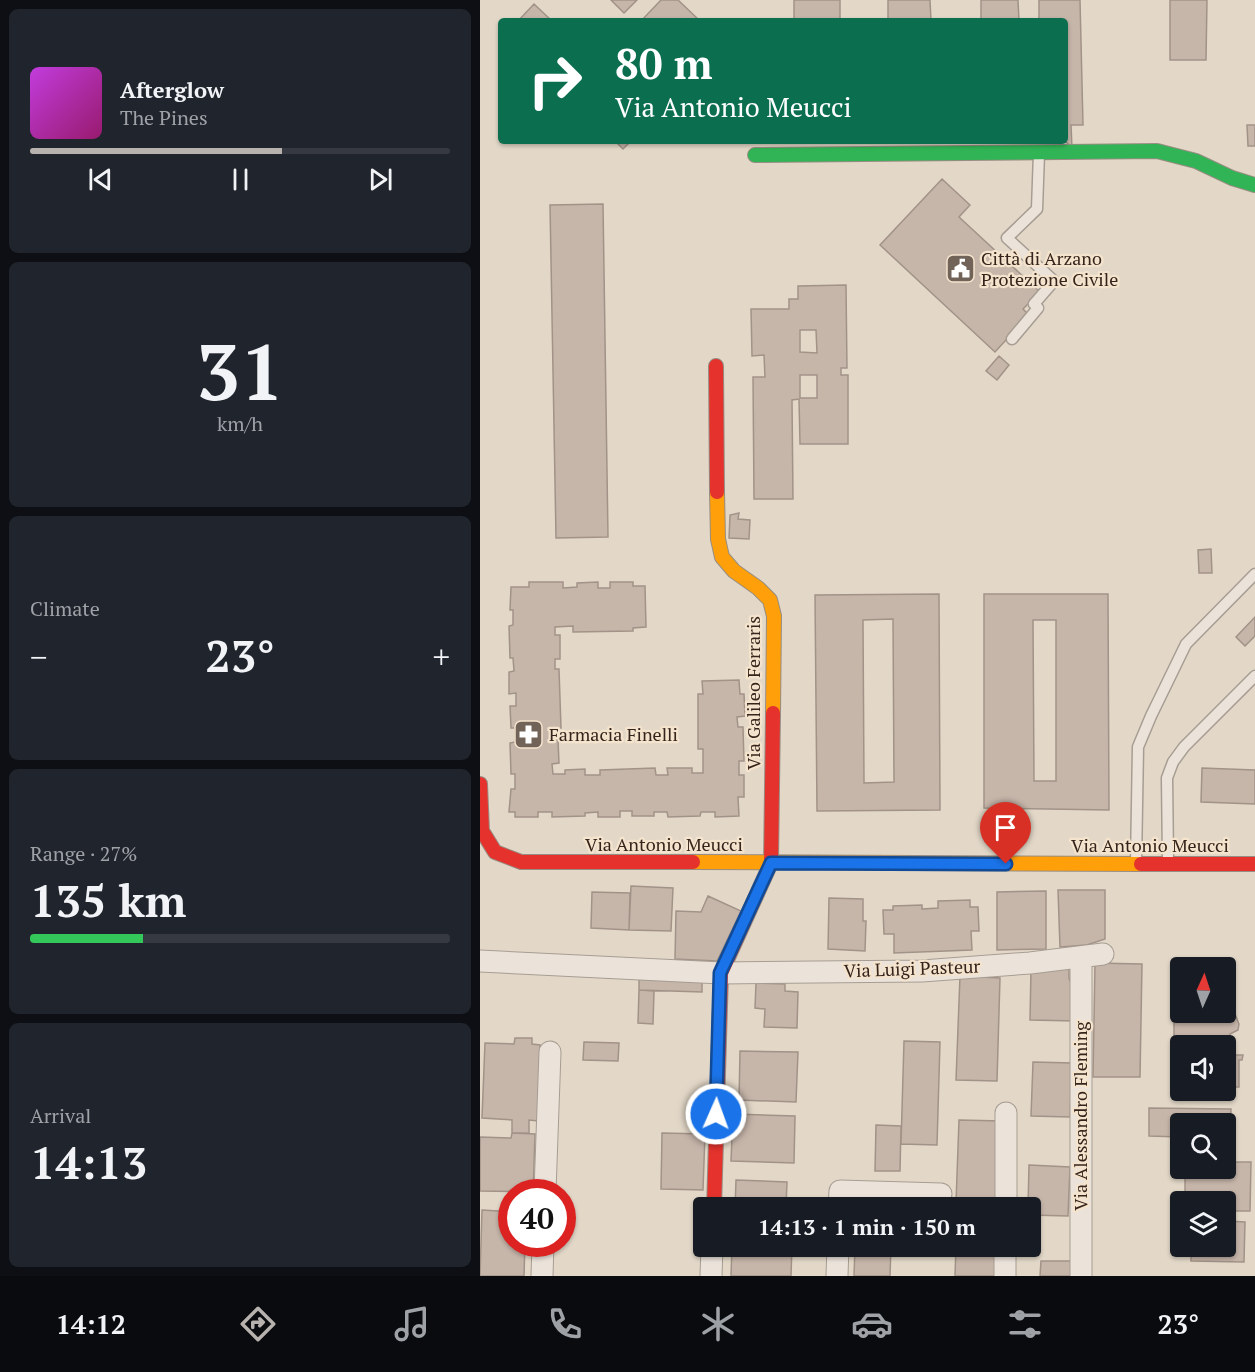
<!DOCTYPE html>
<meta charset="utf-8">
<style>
body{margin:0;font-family:"PT Serif",serif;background:#20242c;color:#f1f3f6;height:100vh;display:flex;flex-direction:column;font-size:22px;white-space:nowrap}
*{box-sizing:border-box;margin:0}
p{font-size:20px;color:#9ea1a6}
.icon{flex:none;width:33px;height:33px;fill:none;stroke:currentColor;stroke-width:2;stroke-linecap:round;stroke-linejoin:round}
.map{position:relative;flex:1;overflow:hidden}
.panel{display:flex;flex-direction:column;gap:9px;padding:9px;background:#0d0f14;width:480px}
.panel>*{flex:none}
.guide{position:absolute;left:18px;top:18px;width:570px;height:126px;border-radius:6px;box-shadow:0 2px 4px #0004;background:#0b6e4f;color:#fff;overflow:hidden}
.needle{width:39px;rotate:3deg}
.tools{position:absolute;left:690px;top:957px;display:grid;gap:12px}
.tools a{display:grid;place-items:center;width:66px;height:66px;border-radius:6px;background:#171b24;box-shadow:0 2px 4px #0004;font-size:30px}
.speed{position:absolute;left:18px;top:1179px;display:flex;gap:12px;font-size:30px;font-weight:700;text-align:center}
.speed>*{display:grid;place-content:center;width:78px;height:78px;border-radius:50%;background:#171b24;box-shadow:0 2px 4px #0004;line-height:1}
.speed .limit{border:9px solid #d22;background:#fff;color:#111}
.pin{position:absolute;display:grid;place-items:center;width:51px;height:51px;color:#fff;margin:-62px -26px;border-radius:50% 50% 50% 0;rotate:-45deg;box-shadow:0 0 6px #0007}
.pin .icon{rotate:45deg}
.me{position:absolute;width:66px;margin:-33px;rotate:2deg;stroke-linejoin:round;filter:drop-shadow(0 0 4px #0008)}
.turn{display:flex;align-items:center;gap:21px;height:126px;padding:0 18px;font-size:27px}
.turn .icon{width:78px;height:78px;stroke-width:2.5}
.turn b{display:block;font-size:42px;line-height:51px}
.big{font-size:45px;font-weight:700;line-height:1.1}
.panel .tile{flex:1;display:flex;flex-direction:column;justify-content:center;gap:9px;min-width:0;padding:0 21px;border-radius:9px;background:#20242c}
.panel .dial{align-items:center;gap:0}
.dial b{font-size:78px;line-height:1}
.song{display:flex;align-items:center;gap:18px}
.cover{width:72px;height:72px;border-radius:9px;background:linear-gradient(135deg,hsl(290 70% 55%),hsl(320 70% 35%))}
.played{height:6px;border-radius:3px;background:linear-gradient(90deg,#b8b2af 60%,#363941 60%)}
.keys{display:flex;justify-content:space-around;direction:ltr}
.heat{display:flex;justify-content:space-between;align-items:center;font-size:33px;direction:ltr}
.charge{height:9px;border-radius:4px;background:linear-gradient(90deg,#34c759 27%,#363941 0)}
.trip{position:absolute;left:213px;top:1197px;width:348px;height:60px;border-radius:6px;background:#171b24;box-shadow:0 2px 4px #0004;font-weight:700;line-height:60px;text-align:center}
.tab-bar{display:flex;height:96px;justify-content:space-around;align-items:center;background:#090b0e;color:#9ea1a6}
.tab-bar .icon{width:42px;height:42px}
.tab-bar .active{color:#b8b2af}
.tab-bar b{font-size:27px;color:#f1f3f6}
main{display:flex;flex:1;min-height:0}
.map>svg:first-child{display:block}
</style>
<main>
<section class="panel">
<div class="tile">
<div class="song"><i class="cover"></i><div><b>Afterglow</b><p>The Pines</p></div></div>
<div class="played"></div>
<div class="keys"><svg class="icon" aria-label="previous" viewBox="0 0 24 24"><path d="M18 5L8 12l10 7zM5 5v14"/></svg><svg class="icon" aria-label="pause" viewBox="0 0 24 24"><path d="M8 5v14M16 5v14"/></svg><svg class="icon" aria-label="next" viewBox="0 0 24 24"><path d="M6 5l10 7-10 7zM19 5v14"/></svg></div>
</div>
<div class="tile dial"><b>31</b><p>km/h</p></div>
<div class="tile"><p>Climate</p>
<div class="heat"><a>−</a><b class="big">23°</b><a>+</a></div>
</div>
<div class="tile"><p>Range · 27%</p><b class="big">135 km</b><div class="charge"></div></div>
<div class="tile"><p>Arrival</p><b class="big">14:13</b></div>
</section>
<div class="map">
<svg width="775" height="1276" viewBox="0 0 775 1276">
<rect width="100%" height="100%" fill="#e3d8c8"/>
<!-- building -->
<path fill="#c6b5a9" stroke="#a29388" stroke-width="1.5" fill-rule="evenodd" d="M131 0H157L144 13Z
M181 0H198L220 21H161Z
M314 0H360V21H314Z
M408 0H450L451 21H408Z
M501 0H538L539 21H501Z
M559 0H600L603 125H591L592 148 585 141V21H559Z
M690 0H727L726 60H690Z
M54 4 72 21H38Z
M767 125H775V146H768Z
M135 141H151L143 149Z
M462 179 490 205 479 217 560 292 543 309 549 315 515 352 400 245Z
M123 204 128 537 76 538 70 205Z
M366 285 367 368H361V375H368V444H320L319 399 312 400 313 499H274L273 377H285L284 355 272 356 271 309H309V299H318V286ZM320 330H336L337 353 320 352ZM320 375H337V398H320Z
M519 356 529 365 517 380 506 371Z
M259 513 258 519 270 520 269 539 249 538 250 515Z
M731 549 732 573H719L718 550Z
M49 582H83V588L97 587V583L118 582V588H130V582H153V586H165L166 627 153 628V631L93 632V626L75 627V635H80V659H75V669H79L81 728H73L74 740H78L79 763 72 764 73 774H85V770L105 769V775H120V770L175 768 176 775H188L187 768H212V773H223V749H218V694H223L222 681 259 680 260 694H264L265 716 257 717 258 727H263L264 761H259V775H264V797H258L259 816 235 817V812H221L220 816 188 817 187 812H174V816H152V811H140V817H118V812L105 813V816L72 817V812H58V817H35V812H29L31 789H35V774H31L30 743 35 742V728H31L30 706H36V693L29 694V672L34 671 33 658H30L29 626 33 625V610H30L31 587H49Z
M459 594 460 810 337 811 335 595ZM413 619 414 782 384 783 383 620Z
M504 594H628L629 810 504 808ZM553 620H576V781H554Z
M775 617V636L765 646 756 637Z
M722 768 775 770V804L721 802Z
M151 886 193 888 191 931 149 930Z
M578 890H625V939L607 945 580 947Z
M566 891V949L517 950V892Z
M112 892 150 893 149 930 111 928Z
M228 896 261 911 237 961 195 959 196 911 221 912Z
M349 898 383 899V921H386L385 951 348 949Z
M490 900V907H498L499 931H491L492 950 414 953V934H404L403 910H413V906L442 905V909L458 908V901Z
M615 963 662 964 660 1077H613Z
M589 967V978L595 995V1021L550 1020 551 970Z
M480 976 520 978 517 1081 476 1080Z
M159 977 222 979V992L159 990Z
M276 983 305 984V991L318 992 317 1028 284 1027 285 1009 275 1008Z
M159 990 174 991 173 1024 158 1023Z
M694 1011H700V1012H751L755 1014 759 1024 758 1030 750 1034V1055H763L762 1060H759V1087H746V1046H694Z
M35 1038H52V1044L60 1045 58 1121 49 1120V1133H32V1120L2 1118 5 1043 34 1044Z
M424 1041 460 1042 457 1145 421 1144Z
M104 1042 139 1043 138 1061 103 1060Z
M260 1051 318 1052 316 1102 259 1100Z
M553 1062 592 1063 590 1117 551 1116Z
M692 1066 700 1067V1086H691Z
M669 1108 751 1109 750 1137H746V1124H700V1137L669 1136Z
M253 1114 315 1116 314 1163 251 1161Z
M479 1120 522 1121 519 1204 476 1203Z
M396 1125 421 1126 420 1171H395Z
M32 1133 55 1134 53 1192 0 1191V1137L31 1138Z
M182 1133 225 1134 223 1190 181 1189Z
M746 1162H771L770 1211H746V1202H705V1168H746Z
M549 1165 590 1167 588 1216 550 1215V1208H548Z
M256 1180 307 1182 306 1208H255Z
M477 1203 519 1204V1208H477Z
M378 1204 412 1205V1208H378Z
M2 1210 32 1212V1244H45L44 1276H0Z
M746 1221 765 1222 764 1262 711 1261V1246H746Z
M252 1246H312L311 1276H251Z
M375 1246H411L410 1276H374Z
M476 1246H517L516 1276H475Z
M561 1261H594V1276H560Z"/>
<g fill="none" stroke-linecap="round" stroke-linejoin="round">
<defs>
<path id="lane" d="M532 339 558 308 554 304 574 281 527 238 557 209 559 153
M688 860 687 778 693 762 704 747 775 676
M656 863 658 747 671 716 706 644 775 574"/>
<path id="street" d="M0 961 241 973 442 971 550 963 623 954
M65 1192 70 1052
M359 1208 360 1191 461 1194
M526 1208V1113
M62 1276 63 1244
M231 1276 232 1246
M357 1276 358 1246
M525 1276V1246
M601 1276V957"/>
<path id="fast" d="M275 155 677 151 716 161 752 178 775 185"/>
<path id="slow" d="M237 492 238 539 242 557 254 571 278 588 290 600 294 616 293 713
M213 862 661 864"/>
<path id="jam" d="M236 366 237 492
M0 784 2 831 15 852 41 862H213
M661 864H775
M234 1208 241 973 291 863 293 713"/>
</defs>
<!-- lane casing -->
<use href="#lane" stroke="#a79d92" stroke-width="13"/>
<!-- street casing -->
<use href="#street" stroke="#a79d92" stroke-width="23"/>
<!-- fast casing -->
<use href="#fast" stroke="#978d82" stroke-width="16"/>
<!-- slow casing -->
<use href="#slow" stroke="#978d82" stroke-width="16"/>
<!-- jam casing -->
<use href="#jam" stroke="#978d82" stroke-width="16"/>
<!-- lane -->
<use href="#lane" stroke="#ebe3da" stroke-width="10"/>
<!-- street -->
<use href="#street" stroke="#ebe3da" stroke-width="21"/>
<!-- fast -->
<use href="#fast" stroke="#30b455" stroke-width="14"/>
<!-- slow -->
<use href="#slow" stroke="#ff9f0a" stroke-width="14"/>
<!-- jam -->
<use href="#jam" stroke="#e5322d" stroke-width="14"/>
</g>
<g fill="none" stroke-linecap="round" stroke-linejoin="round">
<defs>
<path id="route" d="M236 1114 240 973 291 863 526 864"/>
</defs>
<!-- route casing -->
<use href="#route" stroke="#114b97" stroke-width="15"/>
<!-- route -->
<use href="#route" stroke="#1a73e8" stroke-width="10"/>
</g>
<!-- icons -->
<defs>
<symbol id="civic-square" viewBox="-11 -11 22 22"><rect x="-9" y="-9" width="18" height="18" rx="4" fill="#726358" stroke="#f5e4cd"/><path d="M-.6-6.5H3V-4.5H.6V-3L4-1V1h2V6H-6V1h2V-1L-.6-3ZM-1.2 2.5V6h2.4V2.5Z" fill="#fff"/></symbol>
<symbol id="pharmacy-square" viewBox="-11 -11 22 22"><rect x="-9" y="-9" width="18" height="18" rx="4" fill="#726358" stroke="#f5e4cd"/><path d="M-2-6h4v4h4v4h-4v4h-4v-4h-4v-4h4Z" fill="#fff"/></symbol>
</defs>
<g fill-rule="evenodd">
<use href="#civic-square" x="464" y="252" width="33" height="33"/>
<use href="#pharmacy-square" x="32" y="718" width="33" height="33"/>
</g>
<g text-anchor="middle" stroke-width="4.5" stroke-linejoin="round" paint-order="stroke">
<!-- poi labels -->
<g font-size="18" fill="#35241b" stroke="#f5e4cd" text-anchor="start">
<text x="501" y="265">Città di Arzano<tspan x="501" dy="21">Protezione Civile</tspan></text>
<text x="69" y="741">Farmacia Finelli</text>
</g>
<!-- street labels -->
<g font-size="18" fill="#35241b" stroke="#f5e4cd">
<text transform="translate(274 693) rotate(-90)" y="6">Via Galileo Ferraris</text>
<text x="184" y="851">Via Antonio Meucci</text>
<text x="670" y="852">Via Antonio Meucci</text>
<text transform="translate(432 969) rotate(-2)" y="6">Via Luigi Pasteur</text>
<text transform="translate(601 1116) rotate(-90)" y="6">Via Alessandro Fleming</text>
</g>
</g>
</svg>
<div class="tools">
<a><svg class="needle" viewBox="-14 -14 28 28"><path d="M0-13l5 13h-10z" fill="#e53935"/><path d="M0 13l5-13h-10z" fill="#9ea1a6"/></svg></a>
<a><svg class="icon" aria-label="sound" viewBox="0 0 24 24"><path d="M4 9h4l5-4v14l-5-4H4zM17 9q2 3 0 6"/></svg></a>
<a><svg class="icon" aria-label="search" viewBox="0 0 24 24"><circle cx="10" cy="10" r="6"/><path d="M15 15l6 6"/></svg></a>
<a><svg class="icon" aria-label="layers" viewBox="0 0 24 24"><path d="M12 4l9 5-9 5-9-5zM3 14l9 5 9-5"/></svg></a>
</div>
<div class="speed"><div class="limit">40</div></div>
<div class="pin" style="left:526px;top:864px;background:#d93025"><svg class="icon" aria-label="arrive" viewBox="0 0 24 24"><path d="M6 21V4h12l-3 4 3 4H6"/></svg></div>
<svg class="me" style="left:236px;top:1114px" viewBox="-20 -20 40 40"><circle r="17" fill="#1a73e8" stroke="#fff" stroke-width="3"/><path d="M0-11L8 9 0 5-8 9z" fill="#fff"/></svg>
<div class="trip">14:13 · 1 min · 150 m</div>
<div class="guide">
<div class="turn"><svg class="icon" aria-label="right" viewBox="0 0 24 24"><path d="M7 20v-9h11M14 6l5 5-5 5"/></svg><div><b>80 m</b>Via Antonio Meucci</div></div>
</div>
</div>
</main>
<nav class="tab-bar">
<b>14:12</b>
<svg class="icon active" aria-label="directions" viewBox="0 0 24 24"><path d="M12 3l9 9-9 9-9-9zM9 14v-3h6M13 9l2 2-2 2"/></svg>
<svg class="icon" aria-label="music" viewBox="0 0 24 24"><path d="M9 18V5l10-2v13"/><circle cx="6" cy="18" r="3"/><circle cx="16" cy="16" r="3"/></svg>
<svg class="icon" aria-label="phone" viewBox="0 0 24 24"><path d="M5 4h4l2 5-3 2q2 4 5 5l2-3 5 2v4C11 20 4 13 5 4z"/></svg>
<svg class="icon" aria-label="climate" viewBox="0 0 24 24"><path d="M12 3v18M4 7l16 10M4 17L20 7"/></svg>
<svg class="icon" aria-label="car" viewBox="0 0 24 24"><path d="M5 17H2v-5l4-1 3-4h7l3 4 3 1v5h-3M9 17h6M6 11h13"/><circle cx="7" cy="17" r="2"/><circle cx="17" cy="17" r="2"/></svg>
<svg class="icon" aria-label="filters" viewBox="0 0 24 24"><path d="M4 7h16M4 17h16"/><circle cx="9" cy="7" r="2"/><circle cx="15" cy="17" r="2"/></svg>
<b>23°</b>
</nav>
